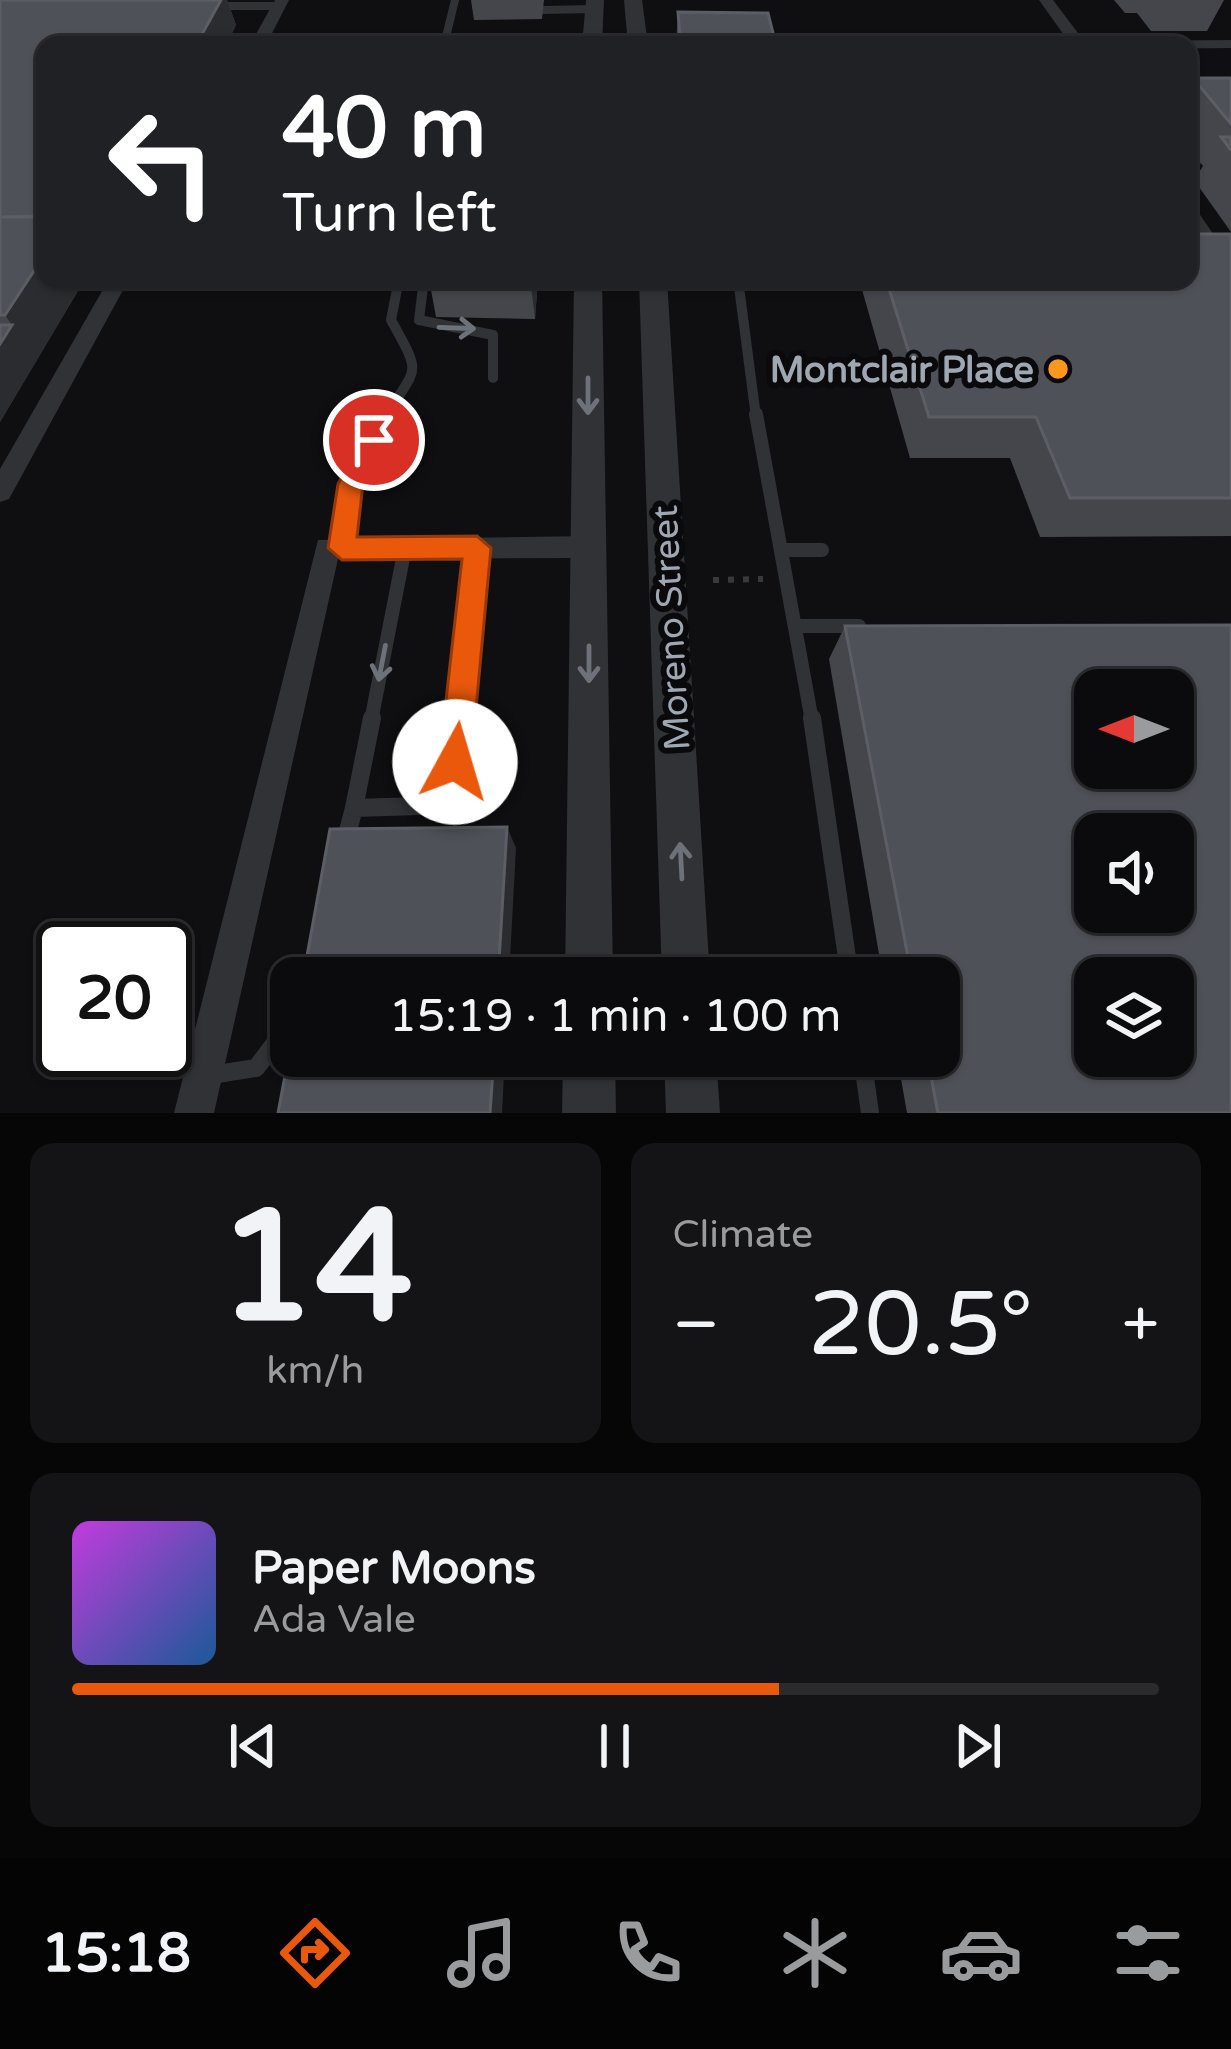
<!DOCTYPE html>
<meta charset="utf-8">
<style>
body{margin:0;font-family:"Varela Round",sans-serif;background:#141416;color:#f1f3f6;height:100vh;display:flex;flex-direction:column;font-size:45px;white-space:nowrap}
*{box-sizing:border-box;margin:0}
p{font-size:39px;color:#9a9b9d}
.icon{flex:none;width:66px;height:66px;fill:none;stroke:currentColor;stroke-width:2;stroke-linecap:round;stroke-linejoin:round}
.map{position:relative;height:1113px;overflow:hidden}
.panel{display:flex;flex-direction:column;gap:30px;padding:30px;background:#060607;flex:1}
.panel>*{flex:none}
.banner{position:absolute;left:36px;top:36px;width:1161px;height:252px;border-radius:24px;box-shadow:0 3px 9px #0004,0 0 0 3px #2b2b2e;background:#202124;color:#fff;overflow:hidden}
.needle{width:78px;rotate:270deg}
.tools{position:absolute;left:1074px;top:669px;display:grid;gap:24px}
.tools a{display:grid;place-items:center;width:120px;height:120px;border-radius:24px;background:#0b0b0d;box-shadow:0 3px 9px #0004,0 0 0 3px #2b2b2e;font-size:60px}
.speed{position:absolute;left:36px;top:921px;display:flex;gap:24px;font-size:60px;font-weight:700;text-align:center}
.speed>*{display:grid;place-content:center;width:156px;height:156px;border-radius:50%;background:#0b0b0d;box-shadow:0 3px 9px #0004,0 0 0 3px #2b2b2e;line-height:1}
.speed .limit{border:6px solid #111;border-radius:18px;background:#fff;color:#111}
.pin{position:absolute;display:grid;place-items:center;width:102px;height:102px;color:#fff;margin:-51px;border:6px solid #fff;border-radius:50%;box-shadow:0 3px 12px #0007}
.me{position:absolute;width:132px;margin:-66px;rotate:6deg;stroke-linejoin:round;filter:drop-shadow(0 0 9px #0008)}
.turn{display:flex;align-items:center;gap:42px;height:252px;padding:0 48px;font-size:54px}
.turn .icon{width:156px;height:156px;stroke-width:2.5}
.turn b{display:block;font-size:84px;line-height:102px}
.big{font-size:90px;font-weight:600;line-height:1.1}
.panel .tile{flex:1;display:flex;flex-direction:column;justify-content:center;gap:18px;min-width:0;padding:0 42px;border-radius:24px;background:#141416}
.panel .dial{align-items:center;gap:0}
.dial b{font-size:156px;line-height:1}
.song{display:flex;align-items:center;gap:36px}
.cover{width:144px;height:144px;border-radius:18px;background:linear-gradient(135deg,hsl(290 70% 55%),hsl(210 70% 35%))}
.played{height:12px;border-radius:6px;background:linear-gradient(90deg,#ea580c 65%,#2b2b2e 65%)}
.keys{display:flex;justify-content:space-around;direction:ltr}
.heat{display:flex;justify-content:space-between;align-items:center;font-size:66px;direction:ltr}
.panel .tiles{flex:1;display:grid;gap:30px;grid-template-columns:1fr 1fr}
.tile:last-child{grid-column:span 2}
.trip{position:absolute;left:270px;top:957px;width:690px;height:120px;border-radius:24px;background:#0b0b0d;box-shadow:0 3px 9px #0004,0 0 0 3px #2b2b2e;font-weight:600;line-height:120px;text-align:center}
.dock{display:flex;height:192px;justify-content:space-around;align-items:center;background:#040405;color:#9a9b9d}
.dock .icon{width:84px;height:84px}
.dock .selected{color:#ea580c}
.dock b{font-size:54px;color:#f1f3f6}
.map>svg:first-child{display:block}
</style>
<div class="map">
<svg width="1231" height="1113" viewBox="0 0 1231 1113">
<rect width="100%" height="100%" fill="#0f0f11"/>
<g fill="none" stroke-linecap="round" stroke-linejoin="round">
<!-- path-far1 -->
<path stroke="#36393d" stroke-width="3" stroke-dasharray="3 6" stroke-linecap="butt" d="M1188 147 1207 172"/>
<!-- path -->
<path stroke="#36393d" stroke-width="6" stroke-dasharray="6 9" stroke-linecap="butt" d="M713 580 763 579"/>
<!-- service-far3 -->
<path stroke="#303236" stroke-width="8" d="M212 6H279
M543 10 594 9
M637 37H689
M760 37H832
M444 45 455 0
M1126 45 1231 44"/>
<!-- service-far2 -->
<path stroke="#303236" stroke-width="10" d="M1188 206 1214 244
M424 279 419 320 493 335V378
M738 279 756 417
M386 417C417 364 423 378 391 320L399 279"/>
<!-- service-far1 -->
<path stroke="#303236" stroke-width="14" d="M756 414 812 721
M342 548 350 484 388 414
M782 550H822
M798 626H859
M371 721 405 548
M459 721 477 548"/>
<!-- service -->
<path stroke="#303236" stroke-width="18" d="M812 718 850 978
M354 808 372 718
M345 842 354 808 450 805 459 718
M862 1056 870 1113
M205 1076 256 1068 291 1022"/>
<!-- minor -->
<path fill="#303236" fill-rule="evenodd" d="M275 0H289L266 45H250Z
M1039 0H1053L1087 45H1071Z
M109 279H129L9 499 0 502V469Z
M589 536 598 539 602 547 598 555 589 558 338 559 214 1113H174L318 540Z"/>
<!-- tertiary -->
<path fill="#303236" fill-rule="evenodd" d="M586 0H604L602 45H582Z
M624 0H642L648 45H628Z
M574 279H602L613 978H565Z
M639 279H667L710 978H662Z
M563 1056H615L616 1113H562Z
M664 1056H716L720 1113H666Z"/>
</g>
<!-- wall -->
<path fill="#45464c" d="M0 0H227L236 25 226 45H45V279H85L0 422Z
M471 0H544L542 19 474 20Z
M1114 0H1224L1207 31H1151L1137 13H1125Z
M678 12 774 37 773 45H676Z
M1193 78H1231V232L1194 180 1203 166 1188 145V87Z
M1231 234V536L1040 537 1010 458H910L859 279H1188Z
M429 279H538L535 319 436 317Z
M845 626 1231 1113H907L897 1056H939V978H883L829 659Z"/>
<!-- shaded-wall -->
<path fill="#2b2c30" d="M221 0H227L236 25 226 45H196Z
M45 254V279H85L0 422V344L12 325 5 315Z
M532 279H538L535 319 531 286Z
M507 827 516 848 509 978H498Z
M494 1056H505L502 1113H490Z"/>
<!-- building -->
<path fill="#4e5157" stroke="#5b5e65" stroke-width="3" fill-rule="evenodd" d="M0 0H221L196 45H45V216L0 217Z
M678 12 768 13 774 37 680 36Z
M1193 78H1231V124Z
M1221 137H1231V150Z
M0 217H45V254L5 315H0Z
M1188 234H1231V498H1070L1036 417H929L886 279H1188Z
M429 279H532L531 286 429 283Z
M0 325H12L0 344Z
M1231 625V1113H938L927 1056H939V978H912L845 626ZM1095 690H1173V768H1095ZM1095 834H1173V912H1095ZM1095 978H1173V1056H1095Z
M507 827 498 978H303L330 829Z
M291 1044V1056H494L490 1113H278Z"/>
<!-- one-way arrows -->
<defs><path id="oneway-shaft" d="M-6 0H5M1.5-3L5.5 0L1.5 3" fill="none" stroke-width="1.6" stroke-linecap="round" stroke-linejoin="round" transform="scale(3)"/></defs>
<g stroke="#6d727a">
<use href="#oneway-shaft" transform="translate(457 328) rotate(2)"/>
<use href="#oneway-shaft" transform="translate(588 396) rotate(90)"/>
<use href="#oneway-shaft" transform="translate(382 663) rotate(101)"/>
<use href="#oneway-shaft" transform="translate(589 664) rotate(90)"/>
<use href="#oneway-shaft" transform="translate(681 861) rotate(-93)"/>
</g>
<!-- route -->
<path fill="#ea580c" stroke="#983908" stroke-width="3" d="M374 431 386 440 363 484 357 537 477 536 491 548 471 762 466 773 455 778 443 773 439 762 462 559 342 560 328 548 338 484 365 433Z"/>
<!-- markers -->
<circle fill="#fb971d" stroke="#0a0a0c" stroke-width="4.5" cx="1058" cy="369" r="12"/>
<g text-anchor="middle" stroke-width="12" stroke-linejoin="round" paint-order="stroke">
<!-- poi labels -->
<g font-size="36" font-weight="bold" fill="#9fa7b2" stroke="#0a0a0c" text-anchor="end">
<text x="1034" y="382">Montclair Place</text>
</g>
<!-- street labels -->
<g font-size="36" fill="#9fa7b2" stroke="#0a0a0c">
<text transform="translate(670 628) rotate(-93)" y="13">Moreno Street</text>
</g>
</g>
</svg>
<div class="tools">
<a><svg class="needle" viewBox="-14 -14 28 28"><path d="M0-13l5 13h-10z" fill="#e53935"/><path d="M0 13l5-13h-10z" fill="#9a9b9d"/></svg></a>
<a><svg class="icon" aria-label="sound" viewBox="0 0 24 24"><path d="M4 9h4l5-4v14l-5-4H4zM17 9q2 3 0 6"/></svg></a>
<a><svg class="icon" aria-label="layers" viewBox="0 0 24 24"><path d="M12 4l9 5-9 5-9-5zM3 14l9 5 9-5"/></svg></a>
</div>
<div class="speed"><div class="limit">20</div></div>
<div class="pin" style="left:374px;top:440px;background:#d93025"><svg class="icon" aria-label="arrive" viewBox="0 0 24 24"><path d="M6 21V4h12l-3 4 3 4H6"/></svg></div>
<svg class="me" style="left:455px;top:762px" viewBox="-20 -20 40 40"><circle r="19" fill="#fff"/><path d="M0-13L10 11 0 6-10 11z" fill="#ea580c"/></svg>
<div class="trip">15:19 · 1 min · 100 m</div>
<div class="banner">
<div class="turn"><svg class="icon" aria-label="left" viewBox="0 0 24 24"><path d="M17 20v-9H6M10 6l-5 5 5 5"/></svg><div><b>40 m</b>Turn left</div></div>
</div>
</div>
<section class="panel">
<div class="tiles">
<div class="tile dial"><b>14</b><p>km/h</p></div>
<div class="tile"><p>Climate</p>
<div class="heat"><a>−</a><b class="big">20.5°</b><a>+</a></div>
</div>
<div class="tile">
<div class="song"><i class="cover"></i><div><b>Paper Moons</b><p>Ada Vale</p></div></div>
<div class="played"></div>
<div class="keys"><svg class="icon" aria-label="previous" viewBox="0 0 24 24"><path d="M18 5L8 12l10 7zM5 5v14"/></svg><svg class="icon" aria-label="pause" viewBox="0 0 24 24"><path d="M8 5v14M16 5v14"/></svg><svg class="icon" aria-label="next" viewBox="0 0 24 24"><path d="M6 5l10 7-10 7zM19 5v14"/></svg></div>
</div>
</div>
</section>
<nav class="dock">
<b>15:18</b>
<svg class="icon selected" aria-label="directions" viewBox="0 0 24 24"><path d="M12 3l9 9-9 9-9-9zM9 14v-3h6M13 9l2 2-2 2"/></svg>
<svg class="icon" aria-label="music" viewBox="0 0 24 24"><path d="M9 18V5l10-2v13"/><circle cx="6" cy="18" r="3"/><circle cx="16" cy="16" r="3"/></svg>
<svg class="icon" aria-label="phone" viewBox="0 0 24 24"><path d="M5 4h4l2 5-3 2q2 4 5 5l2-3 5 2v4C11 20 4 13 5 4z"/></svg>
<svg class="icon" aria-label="climate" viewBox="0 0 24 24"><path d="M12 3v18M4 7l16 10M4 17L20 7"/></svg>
<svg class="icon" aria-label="car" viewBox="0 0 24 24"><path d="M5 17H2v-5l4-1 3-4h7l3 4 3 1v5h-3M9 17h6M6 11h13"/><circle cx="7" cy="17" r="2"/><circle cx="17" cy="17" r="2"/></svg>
<svg class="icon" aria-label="filters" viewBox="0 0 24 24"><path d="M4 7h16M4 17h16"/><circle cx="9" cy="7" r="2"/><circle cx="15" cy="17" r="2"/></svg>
</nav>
